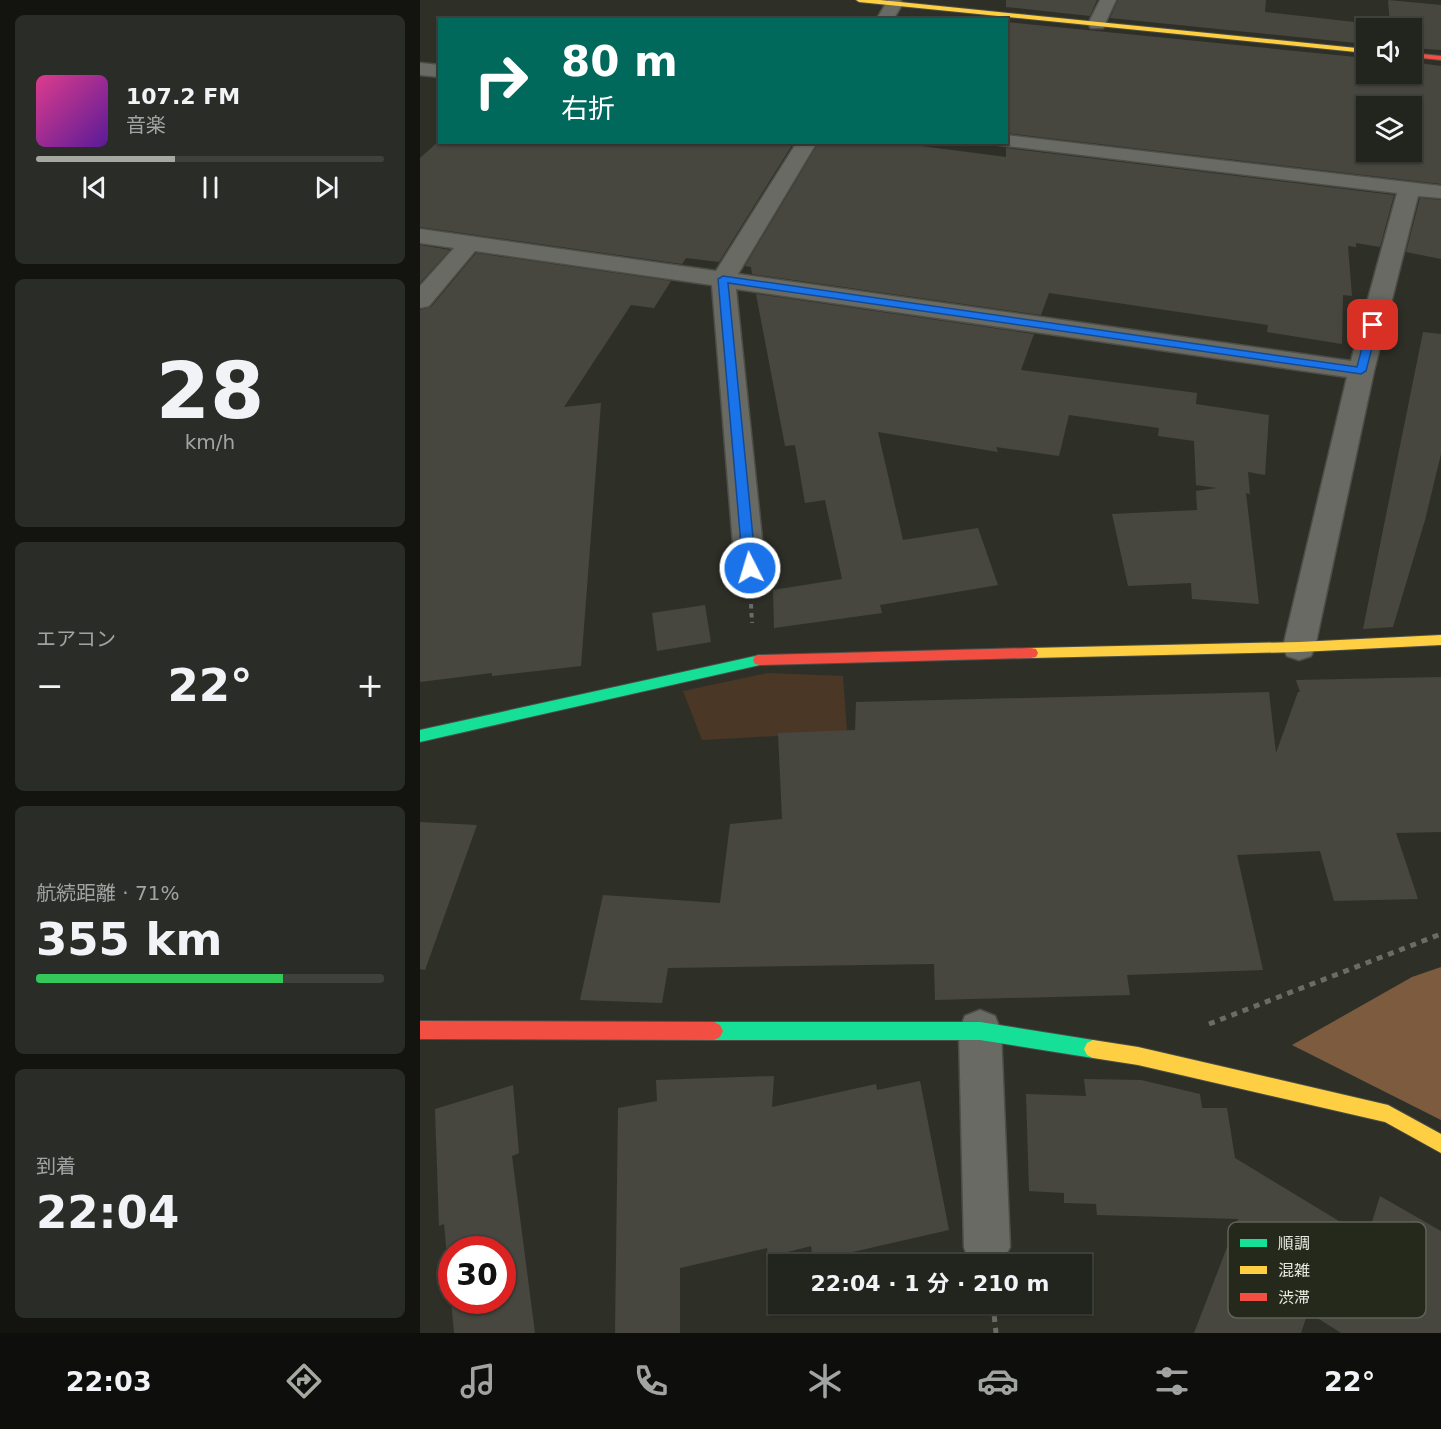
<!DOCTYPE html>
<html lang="ja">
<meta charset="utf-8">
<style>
body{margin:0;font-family:"DejaVu Sans","Noto Sans JP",sans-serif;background:#2a2c27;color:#f1f3f6;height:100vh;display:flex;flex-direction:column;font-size:22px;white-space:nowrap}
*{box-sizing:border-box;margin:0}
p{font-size:20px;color:#a2a4a4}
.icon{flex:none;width:33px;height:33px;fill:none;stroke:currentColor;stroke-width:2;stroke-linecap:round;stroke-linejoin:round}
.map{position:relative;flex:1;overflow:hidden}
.drawer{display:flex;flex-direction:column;gap:15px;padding:15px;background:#131410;width:420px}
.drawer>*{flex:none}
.top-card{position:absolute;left:18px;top:18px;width:570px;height:126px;border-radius:0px;box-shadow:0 2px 4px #0004,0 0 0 2px #3f413c;background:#00695c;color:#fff;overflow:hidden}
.buttons{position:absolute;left:936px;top:18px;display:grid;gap:12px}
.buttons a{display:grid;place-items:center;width:66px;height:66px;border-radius:0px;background:#22241e;box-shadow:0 2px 4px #0004,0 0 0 2px #3f413c;font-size:30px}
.speed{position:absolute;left:18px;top:1236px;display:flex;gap:12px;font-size:30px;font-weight:700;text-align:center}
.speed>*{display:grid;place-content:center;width:78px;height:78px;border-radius:50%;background:#22241e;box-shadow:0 2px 4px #0004,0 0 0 2px #3f413c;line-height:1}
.speed .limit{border:9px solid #d22;background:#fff;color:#111}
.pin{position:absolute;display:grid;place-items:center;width:51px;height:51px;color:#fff;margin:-26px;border-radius:12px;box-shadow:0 3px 9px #0006}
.me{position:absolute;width:66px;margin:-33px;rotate:355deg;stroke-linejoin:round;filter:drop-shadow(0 0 4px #0008)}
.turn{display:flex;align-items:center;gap:21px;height:126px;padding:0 24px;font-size:27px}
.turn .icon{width:78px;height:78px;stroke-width:2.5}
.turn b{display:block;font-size:42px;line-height:51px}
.big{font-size:45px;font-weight:700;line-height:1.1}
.drawer .card{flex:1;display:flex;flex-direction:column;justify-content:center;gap:9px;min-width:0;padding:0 21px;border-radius:9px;background:#2a2c27}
.drawer .dial{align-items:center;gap:0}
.dial b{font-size:78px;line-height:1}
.song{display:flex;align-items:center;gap:18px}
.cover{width:72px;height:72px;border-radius:9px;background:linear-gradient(135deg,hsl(330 70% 55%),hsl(270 70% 35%))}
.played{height:6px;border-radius:3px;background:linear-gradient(90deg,#a6a9a0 40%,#3f413c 40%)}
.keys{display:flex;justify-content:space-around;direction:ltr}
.heat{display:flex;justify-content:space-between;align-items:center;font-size:33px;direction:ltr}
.charge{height:9px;border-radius:4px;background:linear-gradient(90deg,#34c759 71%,#3f413c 0)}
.trip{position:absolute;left:348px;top:1254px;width:324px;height:60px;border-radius:0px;background:#22241e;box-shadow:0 2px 4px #0004,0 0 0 2px #3f413c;font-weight:700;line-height:60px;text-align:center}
.tabs{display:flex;height:96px;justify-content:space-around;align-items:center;background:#0e0e0c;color:#a2a4a4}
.tabs .icon{width:42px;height:42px}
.tabs .active{color:#a6a9a0}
.tabs b{font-size:27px;color:#f1f3f6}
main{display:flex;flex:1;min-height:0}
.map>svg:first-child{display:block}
</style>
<main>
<section class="drawer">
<div class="card">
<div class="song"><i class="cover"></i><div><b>107.2 FM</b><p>音楽</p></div></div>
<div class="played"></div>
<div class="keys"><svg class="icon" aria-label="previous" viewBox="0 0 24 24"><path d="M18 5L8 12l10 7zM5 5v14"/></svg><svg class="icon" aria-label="pause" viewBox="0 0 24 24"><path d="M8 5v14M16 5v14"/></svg><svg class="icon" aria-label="next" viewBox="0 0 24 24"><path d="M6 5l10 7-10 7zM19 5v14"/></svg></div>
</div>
<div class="card dial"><b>28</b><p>km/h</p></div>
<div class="card"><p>エアコン</p>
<div class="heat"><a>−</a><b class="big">22°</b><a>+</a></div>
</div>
<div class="card"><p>航続距離 · 71%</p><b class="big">355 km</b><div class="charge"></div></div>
<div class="card"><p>到着</p><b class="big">22:04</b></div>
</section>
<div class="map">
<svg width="1021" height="1333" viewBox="0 0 1021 1333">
<rect width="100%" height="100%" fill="#2e3028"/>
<!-- green -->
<path fill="#4b3725" d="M348 673 423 676 427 732 282 740 263 691Z"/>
<!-- forest -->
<path fill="#7c5b3f" d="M1021 967V1120L872 1045 992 977Z"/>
<!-- building -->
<path fill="#474740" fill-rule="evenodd" d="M586 0H677L670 16 586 7Z
M698 0H846L845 12 970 26 968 0 1021 5V50L992 48V28H946V44L690 18Z
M586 22 946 58V74H992V62L1021 66V184L586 133ZM946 106H992V152H946Z
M18 142H374L299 262 266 258 262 264 0 227V158Z
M399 142H470L586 157V148L974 195 960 247 936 243V247L928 246 932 296 923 295 922 344 847 332 848 325 629 293 621 315 332 274 331 267 325 266Z
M1000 198 1021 200V259L986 252Z
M0 245 30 250 0 283Z
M56 253 251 281 234 308 211 305 144 407 181 403 161 666 72 676V673L0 682V310L11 307Z
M336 294 614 334 601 370 777 393 776 404 849 415 845 475 828 472 830 494 826 493 839 604 772 599 771 583 708 586 692 514 777 510 776 491 797 488 776 485 774 441 738 436 739 428 649 415 639 456 576 447 578 452 458 432 483 540 558 528 578 585 460 605 462 613 354 628 353 590 422 579 405 500 385 503 375 445 365 446Z
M1003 332 1021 334V454L1005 520 973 627 943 629Z
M285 605 291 642 237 651 232 613Z
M1021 677V832L976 833 998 899 914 901 900 851 817 855 843 970 707 975 710 995 515 1000 514 964 248 968 242 1003 160 1000 183 895 300 903 310 824 362 819 358 733 435 730 436 702 849 692 856 753 878 692H880L876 680Z
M0 822 57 825 5 970 0 969Z
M354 1076 352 1107 456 1084 457 1090 500 1081 529 1230 393 1261 391 1246 348 1257 347 1248 260 1268V1333H195L198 1108 237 1101 236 1080Z
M664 1079 721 1080 780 1094 782 1108H807L815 1158 947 1238 960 1196 1021 1231V1333H921L888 1312 881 1333H774L818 1219 677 1215 676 1204 644 1203V1193L609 1191 606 1094 666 1096Z
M93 1085 99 1153 92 1156 115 1333H34L24 1224 19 1226 15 1109ZM32 1250H82V1300H32Z"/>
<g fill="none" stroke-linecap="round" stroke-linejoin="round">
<defs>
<path id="street" d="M468 0H480L483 3 473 20H456Z
M680 0H696L683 28H671L668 24Z
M0 63 20 65V77L0 75Z
M586 135 1021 186V198L998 196 954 371 895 647 891 656 879 660 867 656 863 647 927 377 316 289 345 568 341 576 330 579 319 576 315 568 292 285 55 251 9 306 0 308V286L34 248 0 243V229L296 271 377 142H397L318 274 931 361 977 193 579 145 577 142H586Z
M560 1010 575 1016 581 1031 590 1247 581 1264H550L544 1247 539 1031 545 1016Z"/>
<path id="fast" d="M340 655 345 656 347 660 345 664 340 665 0 742V730Z
M294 1022H560L673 1040 679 1043 682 1049 679 1055 673 1058 560 1040H294L288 1037 285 1031 288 1025Z"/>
<path id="slow" d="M436 0H460L946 49V53L439 2Z
M1021 635V645L879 652 611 658 606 657 604 653 606 649 611 648 879 642Z
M673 1040 718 1047 968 1105 1021 1134V1153L965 1122 718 1065 673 1058 667 1055 664 1049 667 1043Z"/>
<path id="jam" d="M992 53 1021 56V60L992 57Z
M611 648 616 649 618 653 616 657 611 658 340 665 335 664 333 660 335 656 340 655Z
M0 1021 294 1022 300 1025 303 1031 300 1037 294 1040 0 1039Z"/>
</defs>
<!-- street casing -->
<use href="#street" stroke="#4c4e47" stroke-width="3"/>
<!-- fast casing -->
<use href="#fast" stroke="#4c4e47" stroke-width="2"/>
<!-- slow casing -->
<use href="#slow" stroke="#4c4e47" stroke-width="2"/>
<!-- jam casing -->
<use href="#jam" stroke="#4c4e47" stroke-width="2"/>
<!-- path-far1 -->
<path stroke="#6a6c66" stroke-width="4" stroke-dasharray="4.5 4.5" stroke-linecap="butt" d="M331 604 332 623"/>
<!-- path -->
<path stroke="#6a6c66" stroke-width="5" stroke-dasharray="6 6" stroke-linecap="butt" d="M789 1024 1021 934
M573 1304 576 1333"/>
<!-- street -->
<use href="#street" fill="#696a64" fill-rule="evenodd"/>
<!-- fast -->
<use href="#fast" fill="#16e098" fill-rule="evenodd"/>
<!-- slow -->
<use href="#slow" fill="#ffcf43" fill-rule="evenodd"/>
<!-- jam -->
<use href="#jam" fill="#f24e42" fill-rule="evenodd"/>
</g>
<!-- route -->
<path fill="#1a73e8" stroke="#114b97" stroke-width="1.5" d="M303 276 937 367 948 325 953 322 958 325 946 371 941 374 308 283 336 568 330 572 323 568 298 279Z"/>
<!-- legend -->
<rect x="808" y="1222" width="198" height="96" rx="9" fill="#25291b" stroke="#5f6356" stroke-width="1.5"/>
<rect x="820" y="1239" width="27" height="8" fill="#16e098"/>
<rect x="820" y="1266" width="27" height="8" fill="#ffcf43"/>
<rect x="820" y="1293" width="27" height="8" fill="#f24e42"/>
<g font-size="16" fill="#e7eae0">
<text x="858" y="1249">順調</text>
<text x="858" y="1276">混雑</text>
<text x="858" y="1303">渋滞</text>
</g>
</svg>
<div class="buttons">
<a><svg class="icon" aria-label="sound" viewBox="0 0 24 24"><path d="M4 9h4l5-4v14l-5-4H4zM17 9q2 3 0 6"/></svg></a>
<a><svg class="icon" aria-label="layers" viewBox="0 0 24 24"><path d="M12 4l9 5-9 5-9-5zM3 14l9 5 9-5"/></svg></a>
</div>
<div class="speed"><div class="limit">30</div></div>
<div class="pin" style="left:953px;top:325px;background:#d93025"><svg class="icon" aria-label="arrive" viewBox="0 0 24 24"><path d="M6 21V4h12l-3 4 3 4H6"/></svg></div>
<svg class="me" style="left:330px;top:568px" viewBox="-20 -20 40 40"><circle r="17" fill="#1a73e8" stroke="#fff" stroke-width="3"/><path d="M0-11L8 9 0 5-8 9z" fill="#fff"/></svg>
<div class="trip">22:04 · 1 分 · 210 m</div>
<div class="top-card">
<div class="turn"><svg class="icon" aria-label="right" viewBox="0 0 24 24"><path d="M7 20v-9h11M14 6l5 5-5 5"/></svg><div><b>80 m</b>右折</div></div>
</div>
</div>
</main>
<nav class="tabs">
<b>22:03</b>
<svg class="icon active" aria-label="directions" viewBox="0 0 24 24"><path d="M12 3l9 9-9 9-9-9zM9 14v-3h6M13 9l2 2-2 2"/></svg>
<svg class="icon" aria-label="music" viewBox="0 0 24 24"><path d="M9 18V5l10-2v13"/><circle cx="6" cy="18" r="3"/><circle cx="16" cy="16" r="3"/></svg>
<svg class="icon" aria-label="phone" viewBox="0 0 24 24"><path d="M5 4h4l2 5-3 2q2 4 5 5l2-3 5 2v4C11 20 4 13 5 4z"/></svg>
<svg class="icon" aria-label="climate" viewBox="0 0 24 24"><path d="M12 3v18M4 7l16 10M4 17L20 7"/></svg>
<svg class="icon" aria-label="car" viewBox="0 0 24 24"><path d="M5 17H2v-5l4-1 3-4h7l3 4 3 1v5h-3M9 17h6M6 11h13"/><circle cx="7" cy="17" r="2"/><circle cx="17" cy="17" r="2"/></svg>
<svg class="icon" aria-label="filters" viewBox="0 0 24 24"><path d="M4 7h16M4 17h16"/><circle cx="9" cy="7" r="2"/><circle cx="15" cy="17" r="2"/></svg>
<b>22°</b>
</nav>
